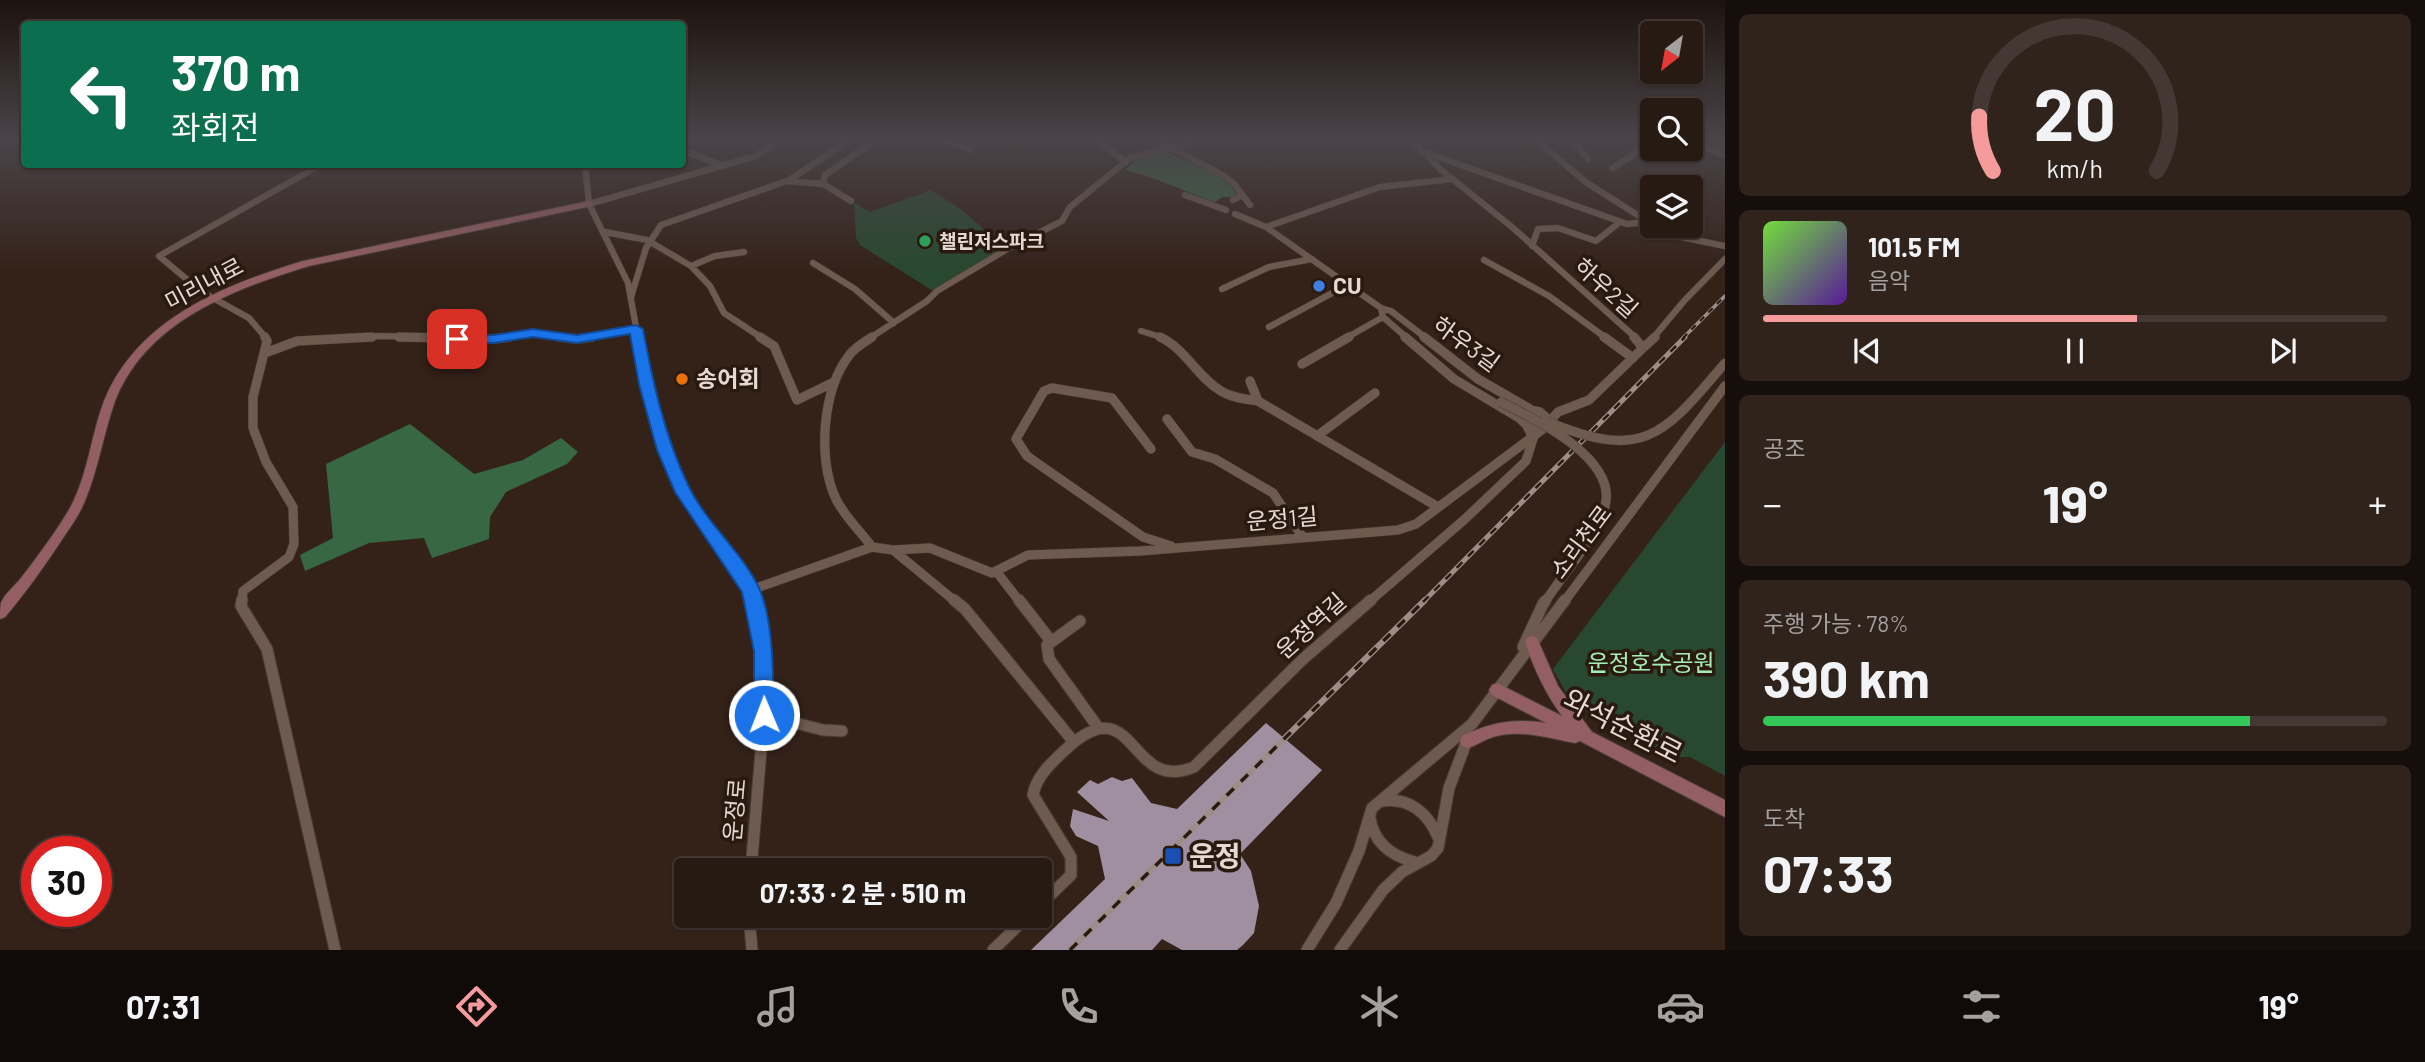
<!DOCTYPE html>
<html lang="ko">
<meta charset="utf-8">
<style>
body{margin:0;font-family:Barlow,"Noto Sans KR",sans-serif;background:#2f231c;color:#f1f3f6;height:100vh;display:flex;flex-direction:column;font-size:26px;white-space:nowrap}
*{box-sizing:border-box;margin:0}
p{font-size:23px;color:#a4a1a0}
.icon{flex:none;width:38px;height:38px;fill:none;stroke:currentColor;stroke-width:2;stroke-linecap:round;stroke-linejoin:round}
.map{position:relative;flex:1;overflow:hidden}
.sheet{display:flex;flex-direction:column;gap:14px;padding:14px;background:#150e0a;width:700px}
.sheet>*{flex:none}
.top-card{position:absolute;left:21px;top:21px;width:665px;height:147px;border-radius:7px;box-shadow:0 2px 5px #0004,0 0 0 2px #433833;background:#0b6e4f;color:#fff;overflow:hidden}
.needle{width:46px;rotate:211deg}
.fabs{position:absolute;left:1640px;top:21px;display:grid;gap:14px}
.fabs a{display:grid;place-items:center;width:63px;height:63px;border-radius:7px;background:#271a13;box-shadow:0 2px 5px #0004,0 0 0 2px #433833;font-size:35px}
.speed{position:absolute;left:21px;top:836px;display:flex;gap:14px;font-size:35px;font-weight:700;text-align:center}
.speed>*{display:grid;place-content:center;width:91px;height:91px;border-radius:50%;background:#271a13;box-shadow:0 2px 5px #0004,0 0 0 2px #433833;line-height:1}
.speed .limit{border:10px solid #d22;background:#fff;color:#111}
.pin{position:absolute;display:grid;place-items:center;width:60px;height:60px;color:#fff;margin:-30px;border-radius:14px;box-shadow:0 4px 10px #0006}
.me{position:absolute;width:77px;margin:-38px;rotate:359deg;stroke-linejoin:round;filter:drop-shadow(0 0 5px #0008)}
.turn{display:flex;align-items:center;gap:24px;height:147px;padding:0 35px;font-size:32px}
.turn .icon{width:91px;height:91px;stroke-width:2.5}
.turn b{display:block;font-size:49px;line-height:60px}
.big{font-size:52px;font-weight:700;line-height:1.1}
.sheet .card{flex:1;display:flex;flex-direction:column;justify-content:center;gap:10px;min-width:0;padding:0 24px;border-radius:10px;background:#2f231c}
.sheet .dial{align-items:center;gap:0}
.dial svg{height:182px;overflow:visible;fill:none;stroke:#433833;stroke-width:7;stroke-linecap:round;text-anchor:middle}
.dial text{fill:#f1f3f6;stroke:none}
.song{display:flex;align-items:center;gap:21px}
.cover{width:84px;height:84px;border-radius:10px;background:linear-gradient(135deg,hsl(100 70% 55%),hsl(270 70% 35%))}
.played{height:7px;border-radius:4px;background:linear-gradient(90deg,#f59b9b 60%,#433833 60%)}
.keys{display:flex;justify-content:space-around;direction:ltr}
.heat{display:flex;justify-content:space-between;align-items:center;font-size:38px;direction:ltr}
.charge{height:10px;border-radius:5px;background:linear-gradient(90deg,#34c759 78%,#433833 0)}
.trip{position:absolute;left:674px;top:858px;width:378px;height:70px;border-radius:7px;background:#271a13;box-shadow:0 2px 5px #0004,0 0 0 2px #433833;font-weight:700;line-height:70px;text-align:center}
.tab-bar{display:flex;height:112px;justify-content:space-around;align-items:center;background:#100a08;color:#a4a1a0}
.tab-bar .icon{width:49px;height:49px}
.tab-bar .active{color:#f59b9b}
.tab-bar b{font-size:32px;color:#f1f3f6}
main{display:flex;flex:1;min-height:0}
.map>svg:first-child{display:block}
</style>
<main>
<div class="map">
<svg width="1725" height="950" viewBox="0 0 1725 950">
<rect width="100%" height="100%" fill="#342219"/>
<!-- green -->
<path fill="#28482f" d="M931 190C955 206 985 222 997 250L990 257 933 291 860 245 856 238 854 203 870 212Z
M1725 442V776L1690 757H1671L1573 705 1553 669Z"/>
<!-- forest -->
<path fill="#386743" d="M1165 151 1211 172 1227 182 1237 194 1235 197H1223L1215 202C1185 192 1156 177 1125 170L1136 159Z
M410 424 474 474 523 460 561 438 578 452 567 464 506 492 490 517 489 539 432 558 424 538 369 543 305 571 300 555 333 538 326 464Z"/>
<!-- building -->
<path fill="#9f8fa1" d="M1266 723 1322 770 1240 854 1251 871 1259 906 1254 933 1243 945 1237 950H1182L1162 939 1152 950H1031L1105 879 1098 846 1076 836 1070 826 1073 809 1109 821 1077 792 1090 780 1098 784 1112 777 1122 781 1132 778 1151 803 1177 809Z"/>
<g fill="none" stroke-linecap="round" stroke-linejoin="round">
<defs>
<path id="street-far2" d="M939 139 970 149
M1096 139 1126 162
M1155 139 1224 176 1235 185 1250 205
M1411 139 1440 169 1512 227 1636 338
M1535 139 1587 183 1644 219 1643 223H1637
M1579 142 1575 143 1588 159
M1690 142 1725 155
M682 150 721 165
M1424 152 1627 224 1637 223 1676 236 1725 246
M585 164 589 204 628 283 638 338
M1613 168 1640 150 1652 146
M791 179 851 139
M1185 195 1226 210
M1233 200 1242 195
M851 201 823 184 825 175 877 139
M589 204 756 156 780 139
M1235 214 1266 227 1381 308 1391 311 1426 338
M1266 227 1380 187 1453 179
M605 232 647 240 691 266 715 256 744 252
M1532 246 1538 229 1558 228 1596 241 1620 222
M1484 260 1549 296 1606 338
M813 263 855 289 894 323
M691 266 710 286 724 313 762 338
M1222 289 1269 267 1312 259
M631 297 646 248 661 225 787 181 823 184
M1381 308 1383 317 1407 338
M1269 327 1349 284
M1141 331 1164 338
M266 338 249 318 202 292 159 256 322 164
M343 338 380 336 466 338
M499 338 533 333 572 338
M581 338 636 329
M870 338 927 301 937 291 1009 248 1062 221 1070 207 1130 158 1188 143
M1346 338 1383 317
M1653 338 1684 301 1725 259"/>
<path id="street-far1" d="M399 337 494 339 510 337
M559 337 577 339 592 337
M638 337C647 388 657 445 683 492 702 526 729 558 751 590L753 602
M760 337 774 346 797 400 834 382
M1160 337C1186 349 1197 377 1221 391 1232 398 1246 399 1258 401L1250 381
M1405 337 1454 379 1519 418
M1424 337 1478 379 1530 409
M1604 337 1633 358
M1643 348 1655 337
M265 353 297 341 372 337
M1302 364 1349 337
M1258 401 1438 507
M1527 409 1540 412 1550 421V426C1537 428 1521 428 1518 412Z
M1167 419 1192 452 1215 459 1273 493 1302 536
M1550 421 1558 412 1589 400 1643 348 1634 337
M1526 424 1533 438
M1317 436 1375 393
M1151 449 1112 398 1052 388 1044 391 1016 439 1027 456 1143 537 1171 546
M872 547C861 532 844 516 836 499 817 460 822 388 851 353 856 347 865 342 872 337
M893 550 956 602
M996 571 1020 602
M751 590 872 547 893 550 930 548 992 573 1028 555 1140 551 1398 530 1416 524 1543 429
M242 602 243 591 289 557 294 544 293 507 266 462 253 428V397L267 341 265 337
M1369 602 1465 519 1526 461 1533 439
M1564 602 1725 386"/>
<path id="street" d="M242 600 241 606 267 649 335 950
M954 600 965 609 1073 741
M1019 600 1051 641
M1080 621 1047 645 1049 659 1097 726
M1523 647 1543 604
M764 715 823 730 842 731
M1382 801C1409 797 1428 813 1438 837
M1370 818C1374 843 1391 856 1415 862
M751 870 764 715 763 651 753 600
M1040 905 1071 875V857L1033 795C1036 777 1051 763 1064 751 1137 682 1127 795 1194 767L1303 659 1371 600
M749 915 752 950
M993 950 1029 915
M1307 950 1336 903 1359 851 1372 808 1472 724 1565 600
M1340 950 1383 890 1402 872 1431 856 1438 848 1449 788 1468 738"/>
<path id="secondary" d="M589 201 592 202V206L309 266C234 289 146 321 115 401 103 435 98 471 84 503 79 515 72 525 65 535 46 564 27 591 5 617L0 619C0 614 0 607 1 603 4 594 15 586 21 578 38 556 56 532 70 508 88 475 91 435 104 401 137 319 224 285 303 261Z
M1532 636 1537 638 1558 686 1592 732 1725 800V817L1580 741 1575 743C1548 738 1520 729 1493 737 1484 740 1477 745 1468 748L1462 746 1460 741 1462 736C1491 722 1515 718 1546 723L1492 695 1489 690 1492 685 1497 683 1562 716C1545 693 1534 669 1525 642L1527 638Z"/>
</defs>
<!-- street-far2 casing -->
<use href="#street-far2" stroke="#4b3c36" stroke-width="7"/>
<!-- street-far1 casing -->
<use href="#street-far1" stroke="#4b3c36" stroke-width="10"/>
<!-- street casing -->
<use href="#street" stroke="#4b3c36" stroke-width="13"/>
<!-- secondary casing -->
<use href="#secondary" stroke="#4b3c36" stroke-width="2"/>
<!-- street-far2 -->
<use href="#street-far2" stroke="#6e5a4f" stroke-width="6"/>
<!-- street-far1 -->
<use href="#street-far1" stroke="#6e5a4f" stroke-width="9"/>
<!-- street -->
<use href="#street" stroke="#6e5a4f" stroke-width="11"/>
<!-- secondary -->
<use href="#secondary" fill="#945f63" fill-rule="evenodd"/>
<defs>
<path id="rail-far2" d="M1683 338 1725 296"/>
<path id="rail-far1" d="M1423 602 1685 337"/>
<path id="rail" d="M1070 950 1425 600"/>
</defs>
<!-- rail-far2 casing -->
<use href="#rail-far2" stroke="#9c8e87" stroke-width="3.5"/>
<!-- rail-far1 casing -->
<use href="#rail-far1" stroke="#9c8e87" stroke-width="5"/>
<!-- rail casing -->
<use href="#rail" stroke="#9c8e87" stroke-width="6"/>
<!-- rail-far2 -->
<use href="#rail-far2" stroke="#29190f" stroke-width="2" stroke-dasharray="6" stroke-linecap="butt"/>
<!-- rail-far1 -->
<use href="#rail-far1" stroke="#29190f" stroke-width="2.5" stroke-dasharray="8" stroke-linecap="butt"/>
<!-- rail -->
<use href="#rail" stroke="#29190f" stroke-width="3.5" stroke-dasharray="10" stroke-linecap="butt"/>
<defs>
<path id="street-bridge-far1" d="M1501 402C1534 419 1618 458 1605 506 1597 537 1563 574 1545 602
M1546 421C1644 462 1663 436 1725 363"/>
<path id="street-bridge" d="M1543 604 1546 600"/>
</defs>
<!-- street-bridge-far1 casing -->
<use href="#street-bridge-far1" stroke="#4b3c36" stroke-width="10" stroke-linecap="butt"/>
<!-- street-bridge casing -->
<use href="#street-bridge" stroke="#4b3c36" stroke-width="13" stroke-linecap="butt"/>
<!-- street-bridge-far1 -->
<use href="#street-bridge-far1" stroke="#6e5a4f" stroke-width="9"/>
<!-- street-bridge -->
<use href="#street-bridge" stroke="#6e5a4f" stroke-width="11"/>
</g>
<!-- sky -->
<linearGradient id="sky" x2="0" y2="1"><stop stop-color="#1d130e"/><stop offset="0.51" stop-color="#4a4449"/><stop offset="1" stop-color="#4a4449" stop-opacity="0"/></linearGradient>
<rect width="1725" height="272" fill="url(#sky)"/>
<!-- route -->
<path fill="#1a73e8" stroke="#114b97" stroke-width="2" d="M636 325 643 329C653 383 665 438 689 487 707 524 742 552 759 588 774 621 773 678 774 715L771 721 764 723 757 721 754 715V651L742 592 675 492 657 450 639 384 630 334 577 343 533 337 494 343H457L450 339 457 335H494L533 329 577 335Z"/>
<!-- markers -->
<circle fill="#2e9e5b" stroke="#29190f" stroke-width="2.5" cx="925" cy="241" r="7"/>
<circle fill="#3f7fe0" stroke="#29190f" stroke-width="2.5" cx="1319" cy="286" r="7"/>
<circle fill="#e8710a" stroke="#29190f" stroke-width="2.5" cx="682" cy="379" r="7"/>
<rect fill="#1a4fb4" stroke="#29190f" stroke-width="2.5" x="1164" y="847" width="18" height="18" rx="3.5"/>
<g text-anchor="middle" stroke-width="7" stroke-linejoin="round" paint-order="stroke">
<!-- far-poi labels -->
<g font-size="19" font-weight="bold" fill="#e5d9d3" stroke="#29190f" text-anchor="start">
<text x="939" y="248">챌린저스파크</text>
</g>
<!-- street labels -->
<g font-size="23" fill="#e5d9d3" stroke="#29190f">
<text transform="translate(204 284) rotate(-28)" y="8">미리내로</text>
<text transform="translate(1606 288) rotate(42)" y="8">하우2길</text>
<text transform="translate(1466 344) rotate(36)" y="8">하우3길</text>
<text transform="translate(1282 519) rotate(-5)" y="8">운정1길</text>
<text transform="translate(1581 542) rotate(-53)" y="8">소리천로</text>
<text transform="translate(1311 626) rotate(-42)" y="8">운정역길</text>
<text transform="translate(735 810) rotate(-85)" y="8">운정로</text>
</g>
<!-- poi labels -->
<g font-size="23" font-weight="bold" fill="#e5d9d3" stroke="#29190f" text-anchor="start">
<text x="1333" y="294">CU</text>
<text x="696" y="387">송어회</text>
</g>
<!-- park labels -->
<g font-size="23" fill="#a4edb3" stroke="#29190f">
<text x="1651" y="671">운정호수공원</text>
</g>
<!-- near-street labels -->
<g font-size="28" fill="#e5d9d3" stroke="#29190f">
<text transform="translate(1623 726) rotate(27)" y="10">와석순환로</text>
</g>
<!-- near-poi labels -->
<g font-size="28" font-weight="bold" fill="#e5d9d3" stroke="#29190f" text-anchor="start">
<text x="1189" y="866">운정</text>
</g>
</g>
</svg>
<div class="fabs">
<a><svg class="needle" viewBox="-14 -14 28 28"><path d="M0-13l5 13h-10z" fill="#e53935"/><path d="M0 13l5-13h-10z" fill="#a4a1a0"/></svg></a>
<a><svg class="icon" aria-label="search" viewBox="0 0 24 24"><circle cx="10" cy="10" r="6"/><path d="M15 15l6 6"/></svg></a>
<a><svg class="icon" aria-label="layers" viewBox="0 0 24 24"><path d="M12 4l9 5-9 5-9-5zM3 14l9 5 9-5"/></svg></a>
</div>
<div class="speed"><div class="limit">30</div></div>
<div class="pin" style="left:457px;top:339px;background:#d93025"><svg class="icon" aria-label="arrive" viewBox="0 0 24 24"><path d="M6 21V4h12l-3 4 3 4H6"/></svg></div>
<svg class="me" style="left:764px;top:715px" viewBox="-20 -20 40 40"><circle r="17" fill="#1a73e8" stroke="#fff" stroke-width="3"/><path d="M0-11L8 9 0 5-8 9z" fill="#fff"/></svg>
<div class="trip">07:33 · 2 분 · 510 m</div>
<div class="top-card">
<div class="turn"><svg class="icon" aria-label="left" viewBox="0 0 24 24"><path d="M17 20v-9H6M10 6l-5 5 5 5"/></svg><div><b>370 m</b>좌회전</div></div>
</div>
</div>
<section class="sheet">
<div class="card dial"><svg viewBox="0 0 100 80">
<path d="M14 69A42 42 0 1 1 86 69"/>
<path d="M14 69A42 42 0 0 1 8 45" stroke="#f59b9b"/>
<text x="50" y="56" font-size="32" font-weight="700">20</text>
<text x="50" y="72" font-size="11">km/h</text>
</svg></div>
<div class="card">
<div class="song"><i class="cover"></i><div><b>101.5 FM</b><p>음악</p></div></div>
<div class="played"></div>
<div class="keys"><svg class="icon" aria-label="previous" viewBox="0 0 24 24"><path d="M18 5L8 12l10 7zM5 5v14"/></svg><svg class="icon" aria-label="pause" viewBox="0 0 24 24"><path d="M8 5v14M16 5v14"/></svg><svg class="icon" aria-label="next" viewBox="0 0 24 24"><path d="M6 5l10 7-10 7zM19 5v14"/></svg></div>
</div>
<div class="card"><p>공조</p>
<div class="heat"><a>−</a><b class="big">19°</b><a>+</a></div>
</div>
<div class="card"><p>주행 가능 · 78%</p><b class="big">390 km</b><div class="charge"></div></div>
<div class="card"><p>도착</p><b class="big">07:33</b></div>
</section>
</main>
<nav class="tab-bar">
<b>07:31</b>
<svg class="icon active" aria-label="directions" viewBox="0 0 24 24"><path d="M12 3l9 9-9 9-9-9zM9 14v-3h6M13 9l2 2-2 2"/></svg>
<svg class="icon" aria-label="music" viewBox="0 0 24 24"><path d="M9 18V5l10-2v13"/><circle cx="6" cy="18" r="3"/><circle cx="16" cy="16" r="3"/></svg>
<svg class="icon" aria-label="phone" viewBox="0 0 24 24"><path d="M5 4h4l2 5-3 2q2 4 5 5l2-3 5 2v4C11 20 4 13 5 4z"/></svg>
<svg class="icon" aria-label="climate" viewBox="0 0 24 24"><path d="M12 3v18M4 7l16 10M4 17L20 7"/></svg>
<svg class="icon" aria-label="car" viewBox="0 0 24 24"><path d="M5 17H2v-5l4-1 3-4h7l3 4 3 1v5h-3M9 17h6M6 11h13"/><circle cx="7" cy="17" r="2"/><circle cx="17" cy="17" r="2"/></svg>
<svg class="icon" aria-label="filters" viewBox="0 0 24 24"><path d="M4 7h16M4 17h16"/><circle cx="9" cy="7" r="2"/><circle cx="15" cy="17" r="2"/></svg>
<b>19°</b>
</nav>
